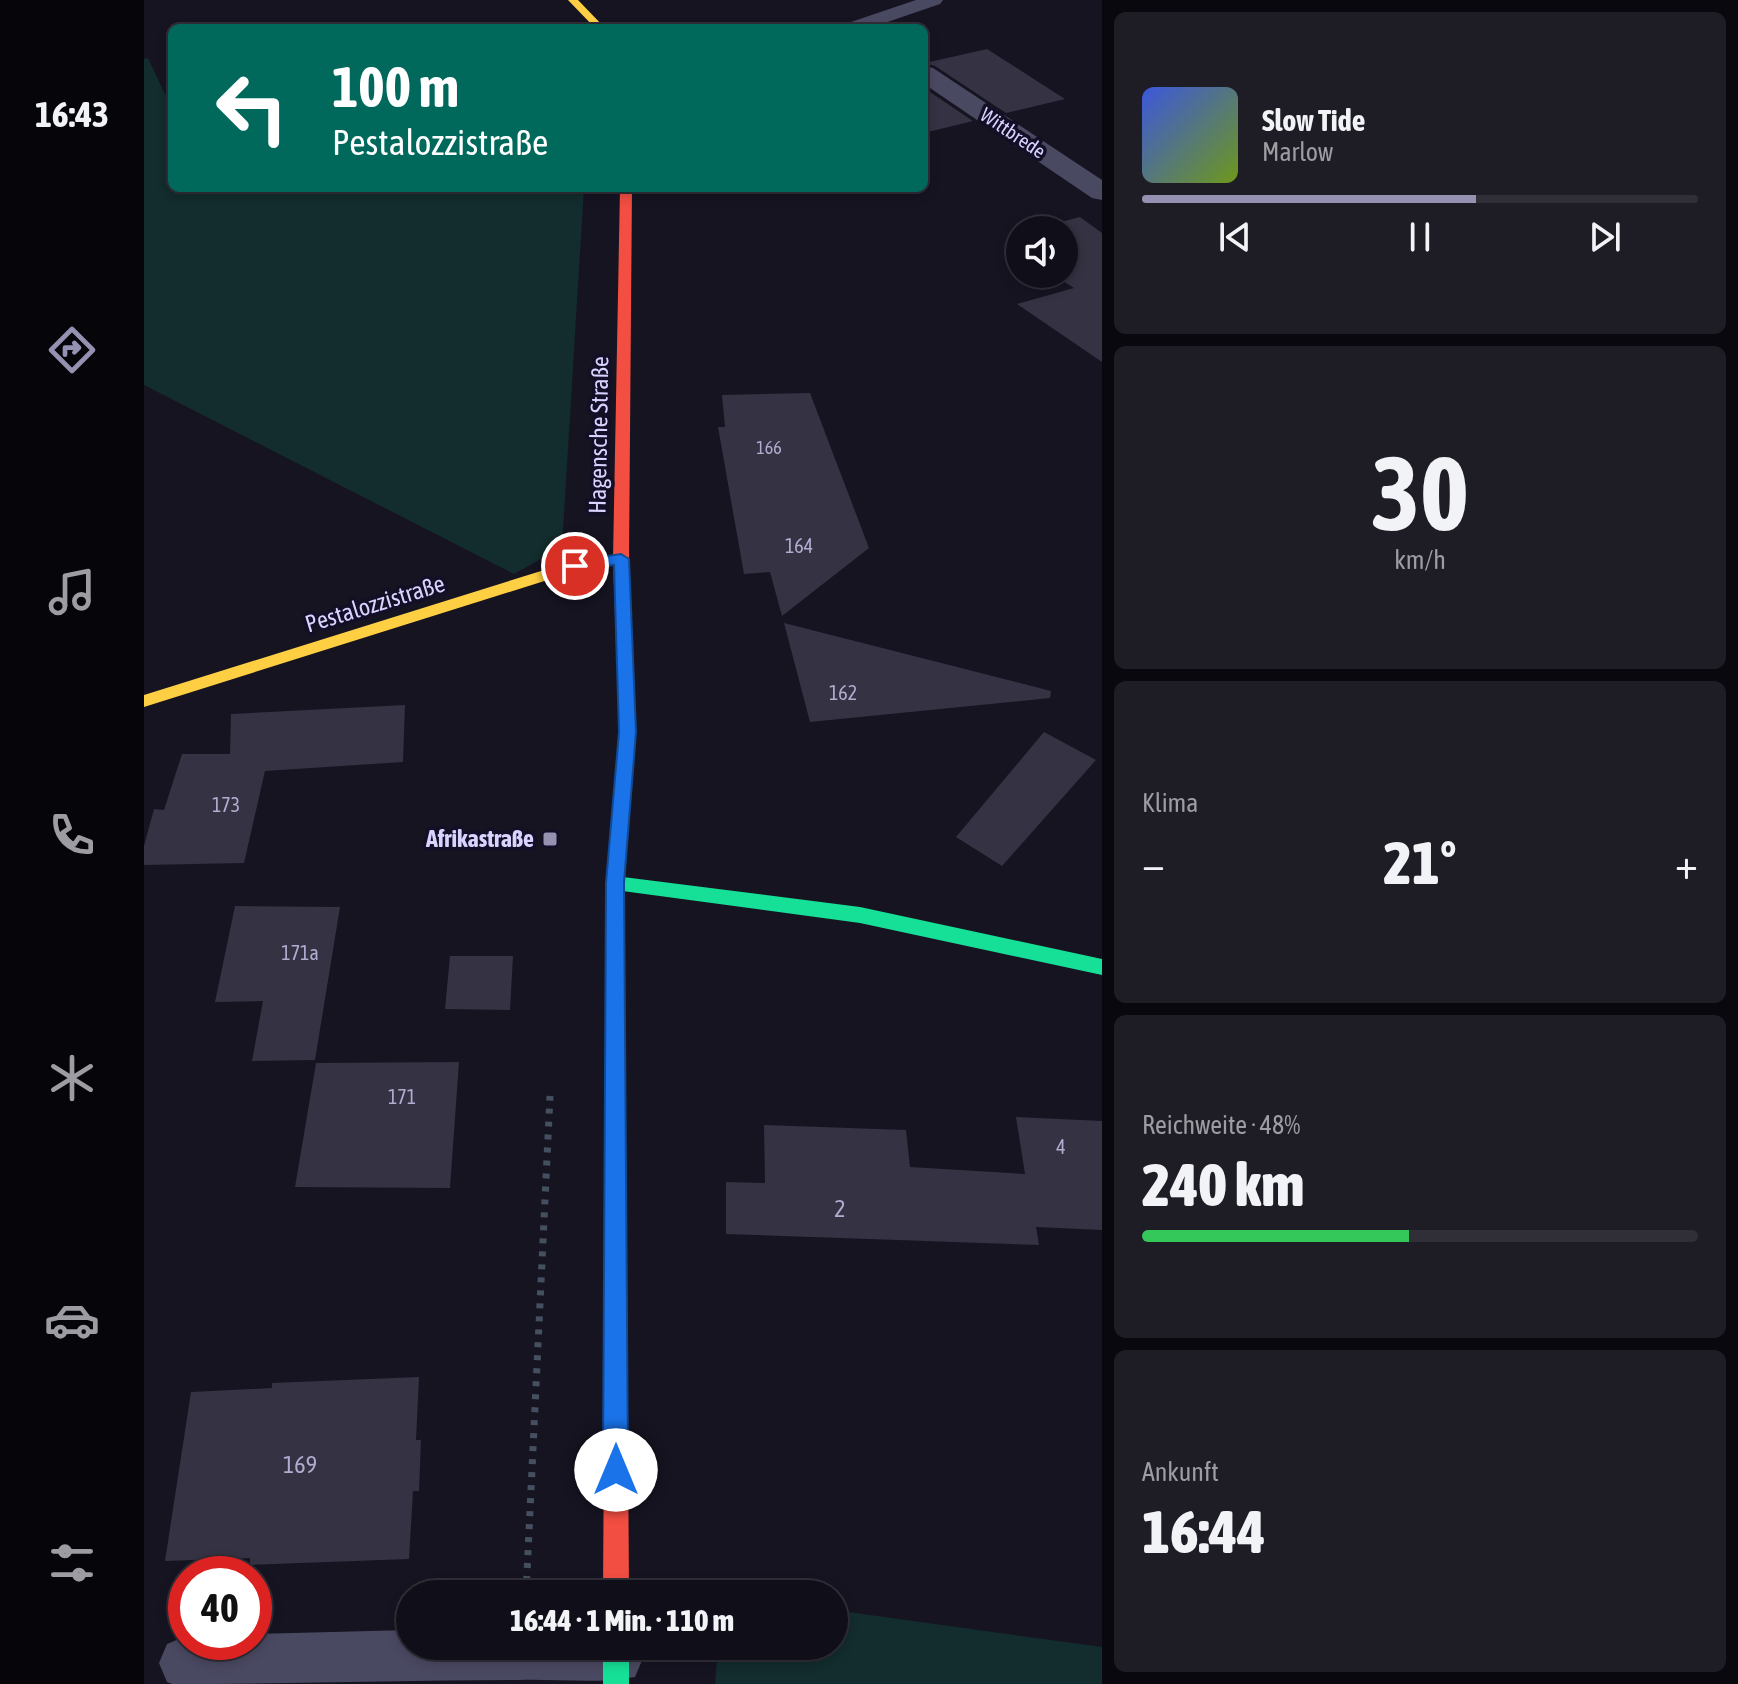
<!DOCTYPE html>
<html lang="de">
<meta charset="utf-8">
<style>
body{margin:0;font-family:"Asap Condensed",sans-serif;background:#1e1d26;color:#f1f3f6;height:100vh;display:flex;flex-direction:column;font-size:30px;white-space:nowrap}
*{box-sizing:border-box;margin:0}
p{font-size:26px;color:#9c9ca2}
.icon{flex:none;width:44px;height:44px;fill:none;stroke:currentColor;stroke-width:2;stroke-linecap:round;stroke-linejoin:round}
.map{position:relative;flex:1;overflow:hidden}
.sheet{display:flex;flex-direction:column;gap:12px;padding:12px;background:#09080e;width:636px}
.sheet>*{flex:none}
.hud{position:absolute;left:24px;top:24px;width:760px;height:168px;border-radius:12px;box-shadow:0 4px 12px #0003,0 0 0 2px #302f38;background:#00695c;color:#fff;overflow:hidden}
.tools{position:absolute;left:862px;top:216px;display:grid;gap:16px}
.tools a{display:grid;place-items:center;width:72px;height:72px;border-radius:50%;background:#100f19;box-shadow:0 4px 12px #0003,0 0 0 2px #302f38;font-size:40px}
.speed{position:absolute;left:24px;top:1556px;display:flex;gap:16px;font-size:40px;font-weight:700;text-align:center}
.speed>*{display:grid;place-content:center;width:104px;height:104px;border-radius:50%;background:#100f19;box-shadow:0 4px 12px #0003,0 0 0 2px #302f38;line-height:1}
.speed .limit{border:12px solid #d22;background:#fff;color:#111}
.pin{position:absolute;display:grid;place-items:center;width:68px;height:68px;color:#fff;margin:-34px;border:4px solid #fff;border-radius:50%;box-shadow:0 2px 8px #0007}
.me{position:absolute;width:88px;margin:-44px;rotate:0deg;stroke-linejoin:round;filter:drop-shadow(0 0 6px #0008)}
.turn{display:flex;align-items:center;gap:28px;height:168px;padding:0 32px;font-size:36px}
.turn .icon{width:104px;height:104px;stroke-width:2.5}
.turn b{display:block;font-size:56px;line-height:68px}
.big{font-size:60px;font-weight:800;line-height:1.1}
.sheet .card{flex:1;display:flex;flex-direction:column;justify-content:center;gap:12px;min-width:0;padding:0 28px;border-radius:12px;background:#1e1d26}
.sheet .dial{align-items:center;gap:0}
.dial b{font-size:104px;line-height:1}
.song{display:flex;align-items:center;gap:24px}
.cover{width:96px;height:96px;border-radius:12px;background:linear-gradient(135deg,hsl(230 70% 55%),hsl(80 70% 35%))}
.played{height:8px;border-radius:4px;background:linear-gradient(90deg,#9591b1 60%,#302f38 60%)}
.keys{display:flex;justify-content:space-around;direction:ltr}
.heat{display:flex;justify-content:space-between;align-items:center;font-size:44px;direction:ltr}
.charge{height:12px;border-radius:6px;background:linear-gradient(90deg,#34c759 48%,#302f38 0)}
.trip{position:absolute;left:252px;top:1580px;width:452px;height:80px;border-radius:40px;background:#100f19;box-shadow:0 4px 12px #0003,0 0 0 2px #302f38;font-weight:800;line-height:80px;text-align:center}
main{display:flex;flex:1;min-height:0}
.tabs{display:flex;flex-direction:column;width:144px;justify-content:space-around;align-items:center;background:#06060a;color:#9c9ca2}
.tabs .icon{width:56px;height:56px}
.tabs .on{color:#9591b1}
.tabs b{font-size:36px;color:#f1f3f6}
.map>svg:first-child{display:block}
</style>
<main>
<nav class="tabs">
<b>16:43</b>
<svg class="icon on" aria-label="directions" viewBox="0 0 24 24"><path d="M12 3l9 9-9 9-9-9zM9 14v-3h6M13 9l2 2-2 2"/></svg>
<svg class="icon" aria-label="music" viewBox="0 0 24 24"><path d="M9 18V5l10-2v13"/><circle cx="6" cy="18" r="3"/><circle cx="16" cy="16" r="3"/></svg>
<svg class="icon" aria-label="phone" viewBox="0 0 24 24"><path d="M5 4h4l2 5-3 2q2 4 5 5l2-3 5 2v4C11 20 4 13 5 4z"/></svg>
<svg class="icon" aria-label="climate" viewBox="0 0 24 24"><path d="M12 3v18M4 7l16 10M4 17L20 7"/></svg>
<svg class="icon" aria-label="car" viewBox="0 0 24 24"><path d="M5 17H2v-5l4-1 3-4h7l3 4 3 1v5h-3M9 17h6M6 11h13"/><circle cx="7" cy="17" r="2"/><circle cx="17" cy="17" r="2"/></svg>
<svg class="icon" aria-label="filters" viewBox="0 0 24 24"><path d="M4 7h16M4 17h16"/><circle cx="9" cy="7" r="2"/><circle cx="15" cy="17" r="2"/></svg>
</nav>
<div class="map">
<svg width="958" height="1684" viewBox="0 0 958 1684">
<rect width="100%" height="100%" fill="#161421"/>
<!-- green -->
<path fill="#132c2d" d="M4 58 21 94 28 93V188H440L418 547 370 574 0 385V59Z
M690 1610 958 1647V1684H571L574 1646H690Z"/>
<!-- building -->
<path fill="#343243" d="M843 49 921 99 862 113 791 66 781 63Z
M780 88 829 121 780 133Z
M936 217 958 233V362L873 304 930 288 908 274H920V230H887Z
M666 393 725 548 638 616 626 572 600 574 574 427H581L578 395Z
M640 623 907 691 906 698 666 722Z
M261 705 259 762 121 771 100 863 0 865V846L10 809 20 810 38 754H86L87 714Z
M900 732 952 760 858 866 812 837Z
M91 906 196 907 171 1060 108 1061 119 1001 71 1002Z
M306 956H369L366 1010 301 1009Z
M315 1062 306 1188 151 1187 172 1063Z
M872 1117 958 1121V1230L892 1227 895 1245 582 1234V1182L621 1183 620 1125 762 1130 766 1167 881 1174Z
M275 1377 272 1440H277L275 1491H269L265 1559 106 1565V1558L21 1561 47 1392 128 1388V1383Z"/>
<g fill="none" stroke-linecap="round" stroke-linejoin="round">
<!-- path -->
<path stroke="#44505f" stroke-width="7" stroke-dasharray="5 8" stroke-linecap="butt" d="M382 1594 406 1096"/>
<!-- lane -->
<path fill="#4a4962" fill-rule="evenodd" d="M772 0H799L796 4 726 28H699L701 24Z
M266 1630V1646H494L499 1658 491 1677C455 1684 414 1679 376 1680 260 1680 144 1684 28 1684L23 1682 15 1663 23 1644 42 1636V1642H110V1634Z"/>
<!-- street -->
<path fill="#4a4962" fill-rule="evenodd" d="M780 66 789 68 958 180V200L948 198 780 84Z"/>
<!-- fast -->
<path fill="#16e098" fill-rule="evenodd" d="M471 876 716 907 958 959V975L716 923 471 890 464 888 462 883 464 878Z
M459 1646H485V1684H459Z"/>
<!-- slow -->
<path fill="#ffcf43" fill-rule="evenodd" d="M424 0H434L461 28H451Z
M477 554 482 556V562L432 571 0 707V695L426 562Z
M481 663 489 669 492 732 480 883 483 1279 480 1287 472 1290 464 1287 461 1279 462 883 476 732 473 669Z"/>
<!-- jam -->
<path fill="#f24e42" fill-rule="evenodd" d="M476 188H488L485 559 489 669 481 675 473 669 469 559Z
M472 1268 480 1271 483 1279 485 1594H459L461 1279 464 1271Z"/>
</g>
<!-- route -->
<path fill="#1a73e8" stroke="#114b97" stroke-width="2" d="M477 554 485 559 492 732 480 883 484 1470 480 1479 472 1483 463 1479 459 1470 462 883 475 732 470 565 431 571 424 566 431 561Z"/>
<!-- markers -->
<rect fill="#9591b1" stroke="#130f26" stroke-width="3" x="398" y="831" width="16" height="16" rx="4"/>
<g text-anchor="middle" stroke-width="7" stroke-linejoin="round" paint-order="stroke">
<!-- far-number labels -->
<g font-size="18" fill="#b0acd0">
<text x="625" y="454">166</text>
</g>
<!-- far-street labels -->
<g font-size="20" fill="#d9d4ff" stroke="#130f26">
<text transform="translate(869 133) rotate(34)" y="7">Wittbrede</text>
</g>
<!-- number labels -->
<g font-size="20" fill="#b0acd0">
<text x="655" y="553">164</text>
<text x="699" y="700">162</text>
<text x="82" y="812">173</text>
<text x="156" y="960">171a</text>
<text x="258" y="1104">171</text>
<text x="917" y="1154">4</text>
</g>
<!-- street labels -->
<g font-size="24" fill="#d9d4ff" stroke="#130f26">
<text transform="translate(455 435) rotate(-89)" y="8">Hagensche Straße</text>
<text transform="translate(231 604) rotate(-17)" y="8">Pestalozzistraße</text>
</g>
<!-- poi labels -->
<g font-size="24" font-weight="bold" fill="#d9d4ff" stroke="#130f26" text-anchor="end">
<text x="390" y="847">Afrikastraße</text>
</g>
<!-- near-number labels -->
<g font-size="24" fill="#b0acd0">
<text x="696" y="1217">2</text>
<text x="156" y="1473">169</text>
</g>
</g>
</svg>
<div class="tools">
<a><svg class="icon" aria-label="sound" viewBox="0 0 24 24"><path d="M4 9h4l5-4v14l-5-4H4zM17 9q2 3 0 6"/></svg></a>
</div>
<div class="speed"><div class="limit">40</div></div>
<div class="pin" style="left:431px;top:566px;background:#d93025"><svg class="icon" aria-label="arrive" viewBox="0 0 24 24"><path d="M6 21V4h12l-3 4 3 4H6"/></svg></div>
<svg class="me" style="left:472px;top:1470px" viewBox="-20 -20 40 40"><circle r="19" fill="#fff"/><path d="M0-13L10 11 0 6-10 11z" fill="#1a73e8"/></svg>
<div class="trip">16:44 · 1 Min. · 110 m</div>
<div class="hud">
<div class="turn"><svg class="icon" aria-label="left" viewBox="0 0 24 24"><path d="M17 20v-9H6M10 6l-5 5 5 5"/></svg><div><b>100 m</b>Pestalozzistraße</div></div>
</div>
</div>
<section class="sheet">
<div class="card">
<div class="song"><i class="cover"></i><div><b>Slow Tide</b><p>Marlow</p></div></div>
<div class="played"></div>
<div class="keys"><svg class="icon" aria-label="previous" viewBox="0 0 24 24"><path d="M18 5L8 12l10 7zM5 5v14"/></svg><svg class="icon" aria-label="pause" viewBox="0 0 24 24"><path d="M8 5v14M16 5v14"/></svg><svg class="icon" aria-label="next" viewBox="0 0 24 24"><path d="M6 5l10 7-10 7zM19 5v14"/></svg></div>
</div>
<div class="card dial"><b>30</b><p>km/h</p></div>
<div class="card"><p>Klima</p>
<div class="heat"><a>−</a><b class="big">21°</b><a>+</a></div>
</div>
<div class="card"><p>Reichweite · 48%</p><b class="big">240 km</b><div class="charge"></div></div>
<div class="card"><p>Ankunft</p><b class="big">16:44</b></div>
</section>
</main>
